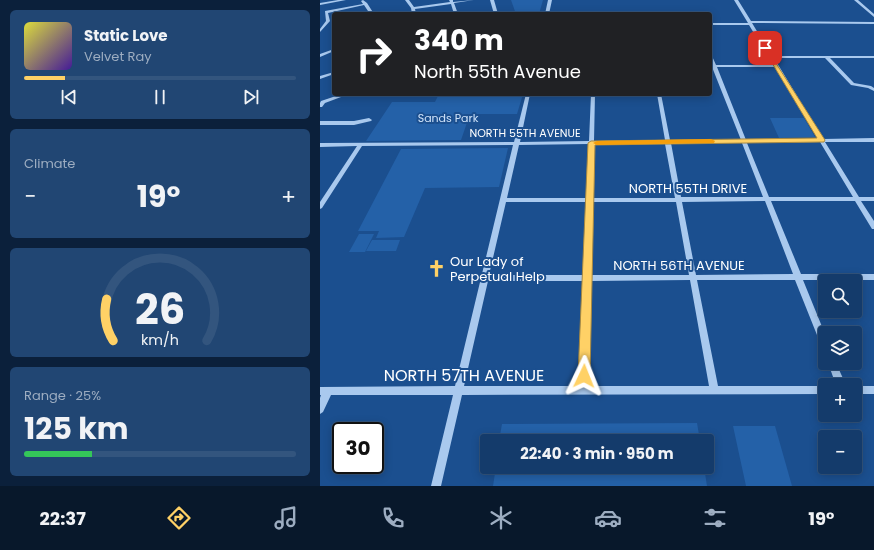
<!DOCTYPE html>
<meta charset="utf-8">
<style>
body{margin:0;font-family:Poppins,sans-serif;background:#214673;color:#f1f3f6;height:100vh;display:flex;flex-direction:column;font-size:15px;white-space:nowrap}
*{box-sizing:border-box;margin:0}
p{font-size:13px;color:#9dadc1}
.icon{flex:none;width:22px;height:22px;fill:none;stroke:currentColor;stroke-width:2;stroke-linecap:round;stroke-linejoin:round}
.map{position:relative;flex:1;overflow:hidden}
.panel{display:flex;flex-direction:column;gap:10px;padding:10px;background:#0b203b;width:320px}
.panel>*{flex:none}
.top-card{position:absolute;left:12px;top:12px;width:380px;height:84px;border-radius:4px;box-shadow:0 2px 10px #0003,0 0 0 1px #33557e;background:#202124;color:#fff;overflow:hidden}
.controls{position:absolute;left:498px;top:274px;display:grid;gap:8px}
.controls a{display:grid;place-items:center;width:44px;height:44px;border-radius:4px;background:#143b6b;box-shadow:0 2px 10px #0003,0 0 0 1px #33557e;font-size:20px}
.speed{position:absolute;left:12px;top:422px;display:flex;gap:8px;font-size:20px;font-weight:700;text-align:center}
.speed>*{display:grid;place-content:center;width:52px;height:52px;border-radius:50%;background:#143b6b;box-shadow:0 2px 10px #0003,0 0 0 1px #33557e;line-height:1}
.speed .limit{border:2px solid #111;border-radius:6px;background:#fff;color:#111}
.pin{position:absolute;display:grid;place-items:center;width:34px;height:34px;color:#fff;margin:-17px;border-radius:8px;box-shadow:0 2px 6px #0006}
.me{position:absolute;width:44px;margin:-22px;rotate:2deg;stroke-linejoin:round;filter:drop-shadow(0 0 3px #0008)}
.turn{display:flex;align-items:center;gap:14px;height:84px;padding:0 16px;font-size:18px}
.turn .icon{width:52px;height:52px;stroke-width:2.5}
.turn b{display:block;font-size:28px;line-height:34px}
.big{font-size:30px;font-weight:700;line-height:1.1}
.panel .widget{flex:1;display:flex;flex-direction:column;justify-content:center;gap:6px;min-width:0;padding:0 14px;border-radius:6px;background:#214673}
.panel .dial{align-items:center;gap:0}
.dial svg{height:104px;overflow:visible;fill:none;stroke:#33557e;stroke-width:7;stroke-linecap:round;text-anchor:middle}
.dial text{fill:#f1f3f6;stroke:none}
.song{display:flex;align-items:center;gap:12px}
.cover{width:48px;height:48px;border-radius:6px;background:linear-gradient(135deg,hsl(60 70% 55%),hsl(260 70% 35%))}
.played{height:4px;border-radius:2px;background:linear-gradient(90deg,#ffd166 15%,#33557e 15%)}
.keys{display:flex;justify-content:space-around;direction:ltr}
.heat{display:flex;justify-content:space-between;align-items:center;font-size:22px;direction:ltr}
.charge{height:6px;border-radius:3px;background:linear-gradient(90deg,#34c759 25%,#33557e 0)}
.trip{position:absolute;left:160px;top:434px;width:234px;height:40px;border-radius:4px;background:#143b6b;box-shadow:0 2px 10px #0003,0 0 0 1px #33557e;font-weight:700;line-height:40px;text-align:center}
.dock{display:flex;height:64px;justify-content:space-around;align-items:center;background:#08182b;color:#9dadc1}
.dock .icon{width:28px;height:28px}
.dock .on{color:#ffd166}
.dock b{font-size:18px;color:#f1f3f6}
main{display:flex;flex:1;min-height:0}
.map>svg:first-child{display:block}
</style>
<main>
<section class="panel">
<div class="widget">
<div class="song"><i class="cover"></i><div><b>Static Love</b><p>Velvet Ray</p></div></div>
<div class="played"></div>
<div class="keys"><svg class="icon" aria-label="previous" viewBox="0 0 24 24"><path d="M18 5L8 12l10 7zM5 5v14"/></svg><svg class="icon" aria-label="pause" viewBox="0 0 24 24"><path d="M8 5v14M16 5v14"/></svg><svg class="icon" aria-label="next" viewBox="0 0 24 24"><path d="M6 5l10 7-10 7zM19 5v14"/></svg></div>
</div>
<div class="widget"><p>Climate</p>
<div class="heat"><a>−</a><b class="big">19°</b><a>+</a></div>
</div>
<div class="widget dial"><svg viewBox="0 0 100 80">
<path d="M14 69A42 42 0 1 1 86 69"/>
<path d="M14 69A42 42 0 0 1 9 37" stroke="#ffd166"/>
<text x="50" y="56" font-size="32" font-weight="700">26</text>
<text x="50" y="72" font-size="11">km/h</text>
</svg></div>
<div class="widget"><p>Range · 25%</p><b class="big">125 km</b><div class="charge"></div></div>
</section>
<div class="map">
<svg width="554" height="486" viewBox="0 0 554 486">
<rect width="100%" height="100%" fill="#1b4f8f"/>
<!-- green -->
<path fill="#2461a8" d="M191 0H223L219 14H196Z
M119 94H203L197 114H150L141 140 46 141 72 102H115Z
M450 118H484L495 137 459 138Z
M188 148 179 187 105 188 84 237 56 238 59 231H38L81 149Z
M39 234H54L45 252H29Z
M52 240H80L76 251H46Z
M377 423 380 441H179L182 424Z
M413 426H455L472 486H426Z
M176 467H384L387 486H173Z"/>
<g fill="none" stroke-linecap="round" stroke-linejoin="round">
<!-- minor -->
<path fill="#a9c9ee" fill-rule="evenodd" d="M18 0H26L0 5V3Z
M43 0 47 3 54 14H50L44 5 8 13 10 21 0 32V29L6 21 5 11 43 4 41 1Z
M85 0H89L94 7 130 2 129 0H133V2L154 0 134 3 138 14H134L131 4 95 9 96 14H92L91 8Z
M170 0H174L178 14H174Z
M228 0H232L229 14H225Z
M414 0H418L431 21 554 22V24L432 23 452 56H554V58H510L534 83 551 86 554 88V91L548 88 531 85 505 58H454L503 139 554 138V142H505L539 197H554V201H541L554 221V229H552L535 201H451L481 274H554V280H483L505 334V349L502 348 501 345 475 280H377L398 386H505V394L142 395 121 486H111L133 395H11L3 412 0 414V398L1 395H0V387L135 386 193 145 42 146 2 208 0 209V202L37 146 0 147V143L194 142 206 94H210L200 142 269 141 271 94H275L274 141 345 140 337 94H341L350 140H421L392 67H390V65H391L390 55 392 56 396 65H453L429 25H390V23H428ZM397 67H455L498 139 426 140ZM500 142 533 197H449L427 143ZM351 143H422L443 197H361ZM269 144 267 198H187L199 145ZM274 144H345L355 198H273ZM445 201 473 274 376 275 362 202ZM186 202H267L264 275H169ZM273 202H356L369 275H271ZM370 280 389 386H269L271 281ZM168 281H264L260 386H144Z
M534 0H538L554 14V17Z
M14 49V51L0 57V54Z
M14 72V74L0 79V76Z
M22 94H29L5 103 2 107H0V103L1 101Z
M49 118 52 120 51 121 34 125H0V121H34Z
M508 363H516L526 385H516Z
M535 386H554V394H535Z"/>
</g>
<!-- route -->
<path fill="#ffd166" stroke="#a68842" d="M445 46 505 140 504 142 275 145 270 376 268 380 264 382 260 380 258 376 268 143 271 141 497 138 443 48Z"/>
<!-- slow -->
<path fill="#f59e0b" d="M391 139 395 141 394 143 277 145 273 143 277 141Z"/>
<!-- icons -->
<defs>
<symbol id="church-bare" viewBox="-9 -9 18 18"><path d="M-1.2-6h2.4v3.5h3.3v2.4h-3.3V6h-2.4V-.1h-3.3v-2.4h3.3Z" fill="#ffd166" stroke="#1b4f8f" stroke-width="2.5" paint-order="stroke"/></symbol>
</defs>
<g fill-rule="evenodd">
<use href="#church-bare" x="104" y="256" width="25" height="25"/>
</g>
<g text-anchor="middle" stroke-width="4" stroke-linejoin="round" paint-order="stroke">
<!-- far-park labels -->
<g font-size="11" fill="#cfe3fa" stroke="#1b4f8f">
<text x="128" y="122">Sands Park</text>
</g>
<!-- far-street labels -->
<g font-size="11" fill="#fff" stroke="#1b4f8f">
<text x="205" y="137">NORTH 55TH AVENUE</text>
</g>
<!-- street labels -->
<g font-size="13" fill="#fff" stroke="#1b4f8f">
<text x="368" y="193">NORTH 55TH DRIVE</text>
<text x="359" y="270">NORTH 56TH AVENUE</text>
</g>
<!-- poi labels -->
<g font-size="13" fill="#fff" stroke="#1b4f8f" text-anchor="start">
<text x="130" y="266">Our Lady of<tspan x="130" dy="15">Perpetual Help</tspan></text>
</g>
<!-- near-street labels -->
<g font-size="16" fill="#fff" stroke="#1b4f8f">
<text x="144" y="381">NORTH 57TH AVENUE</text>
</g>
</g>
</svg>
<div class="controls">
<a><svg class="icon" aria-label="search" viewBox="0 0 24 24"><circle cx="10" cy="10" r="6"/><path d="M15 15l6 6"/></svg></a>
<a><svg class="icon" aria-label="layers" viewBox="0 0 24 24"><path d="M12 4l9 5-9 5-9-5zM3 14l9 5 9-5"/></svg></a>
<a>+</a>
<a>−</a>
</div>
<div class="speed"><div class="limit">30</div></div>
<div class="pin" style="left:445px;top:48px;background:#d93025"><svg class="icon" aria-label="arrive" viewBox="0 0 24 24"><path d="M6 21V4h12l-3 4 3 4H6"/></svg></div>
<svg class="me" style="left:264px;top:376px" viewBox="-20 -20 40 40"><path d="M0-17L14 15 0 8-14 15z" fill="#ffd166" stroke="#fff" stroke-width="4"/></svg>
<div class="trip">22:40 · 3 min · 950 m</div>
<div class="top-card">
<div class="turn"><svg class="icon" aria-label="right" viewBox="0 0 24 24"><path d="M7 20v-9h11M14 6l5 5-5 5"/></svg><div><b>340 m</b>North 55th Avenue</div></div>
</div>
</div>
</main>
<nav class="dock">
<b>22:37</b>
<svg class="icon on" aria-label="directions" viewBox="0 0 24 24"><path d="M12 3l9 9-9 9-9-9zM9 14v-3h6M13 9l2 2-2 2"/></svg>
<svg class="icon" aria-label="music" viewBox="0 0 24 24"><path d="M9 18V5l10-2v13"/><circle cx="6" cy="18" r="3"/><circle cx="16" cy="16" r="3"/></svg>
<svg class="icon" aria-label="phone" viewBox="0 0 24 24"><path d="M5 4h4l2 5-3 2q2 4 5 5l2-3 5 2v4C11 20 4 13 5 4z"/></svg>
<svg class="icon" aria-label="climate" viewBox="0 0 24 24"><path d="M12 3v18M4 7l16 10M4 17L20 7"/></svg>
<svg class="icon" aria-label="car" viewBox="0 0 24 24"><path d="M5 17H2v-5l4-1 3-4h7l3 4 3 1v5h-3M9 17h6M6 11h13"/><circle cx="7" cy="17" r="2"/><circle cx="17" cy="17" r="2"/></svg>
<svg class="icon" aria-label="filters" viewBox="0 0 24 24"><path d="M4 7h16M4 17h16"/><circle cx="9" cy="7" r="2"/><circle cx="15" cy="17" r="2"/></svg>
<b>19°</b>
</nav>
